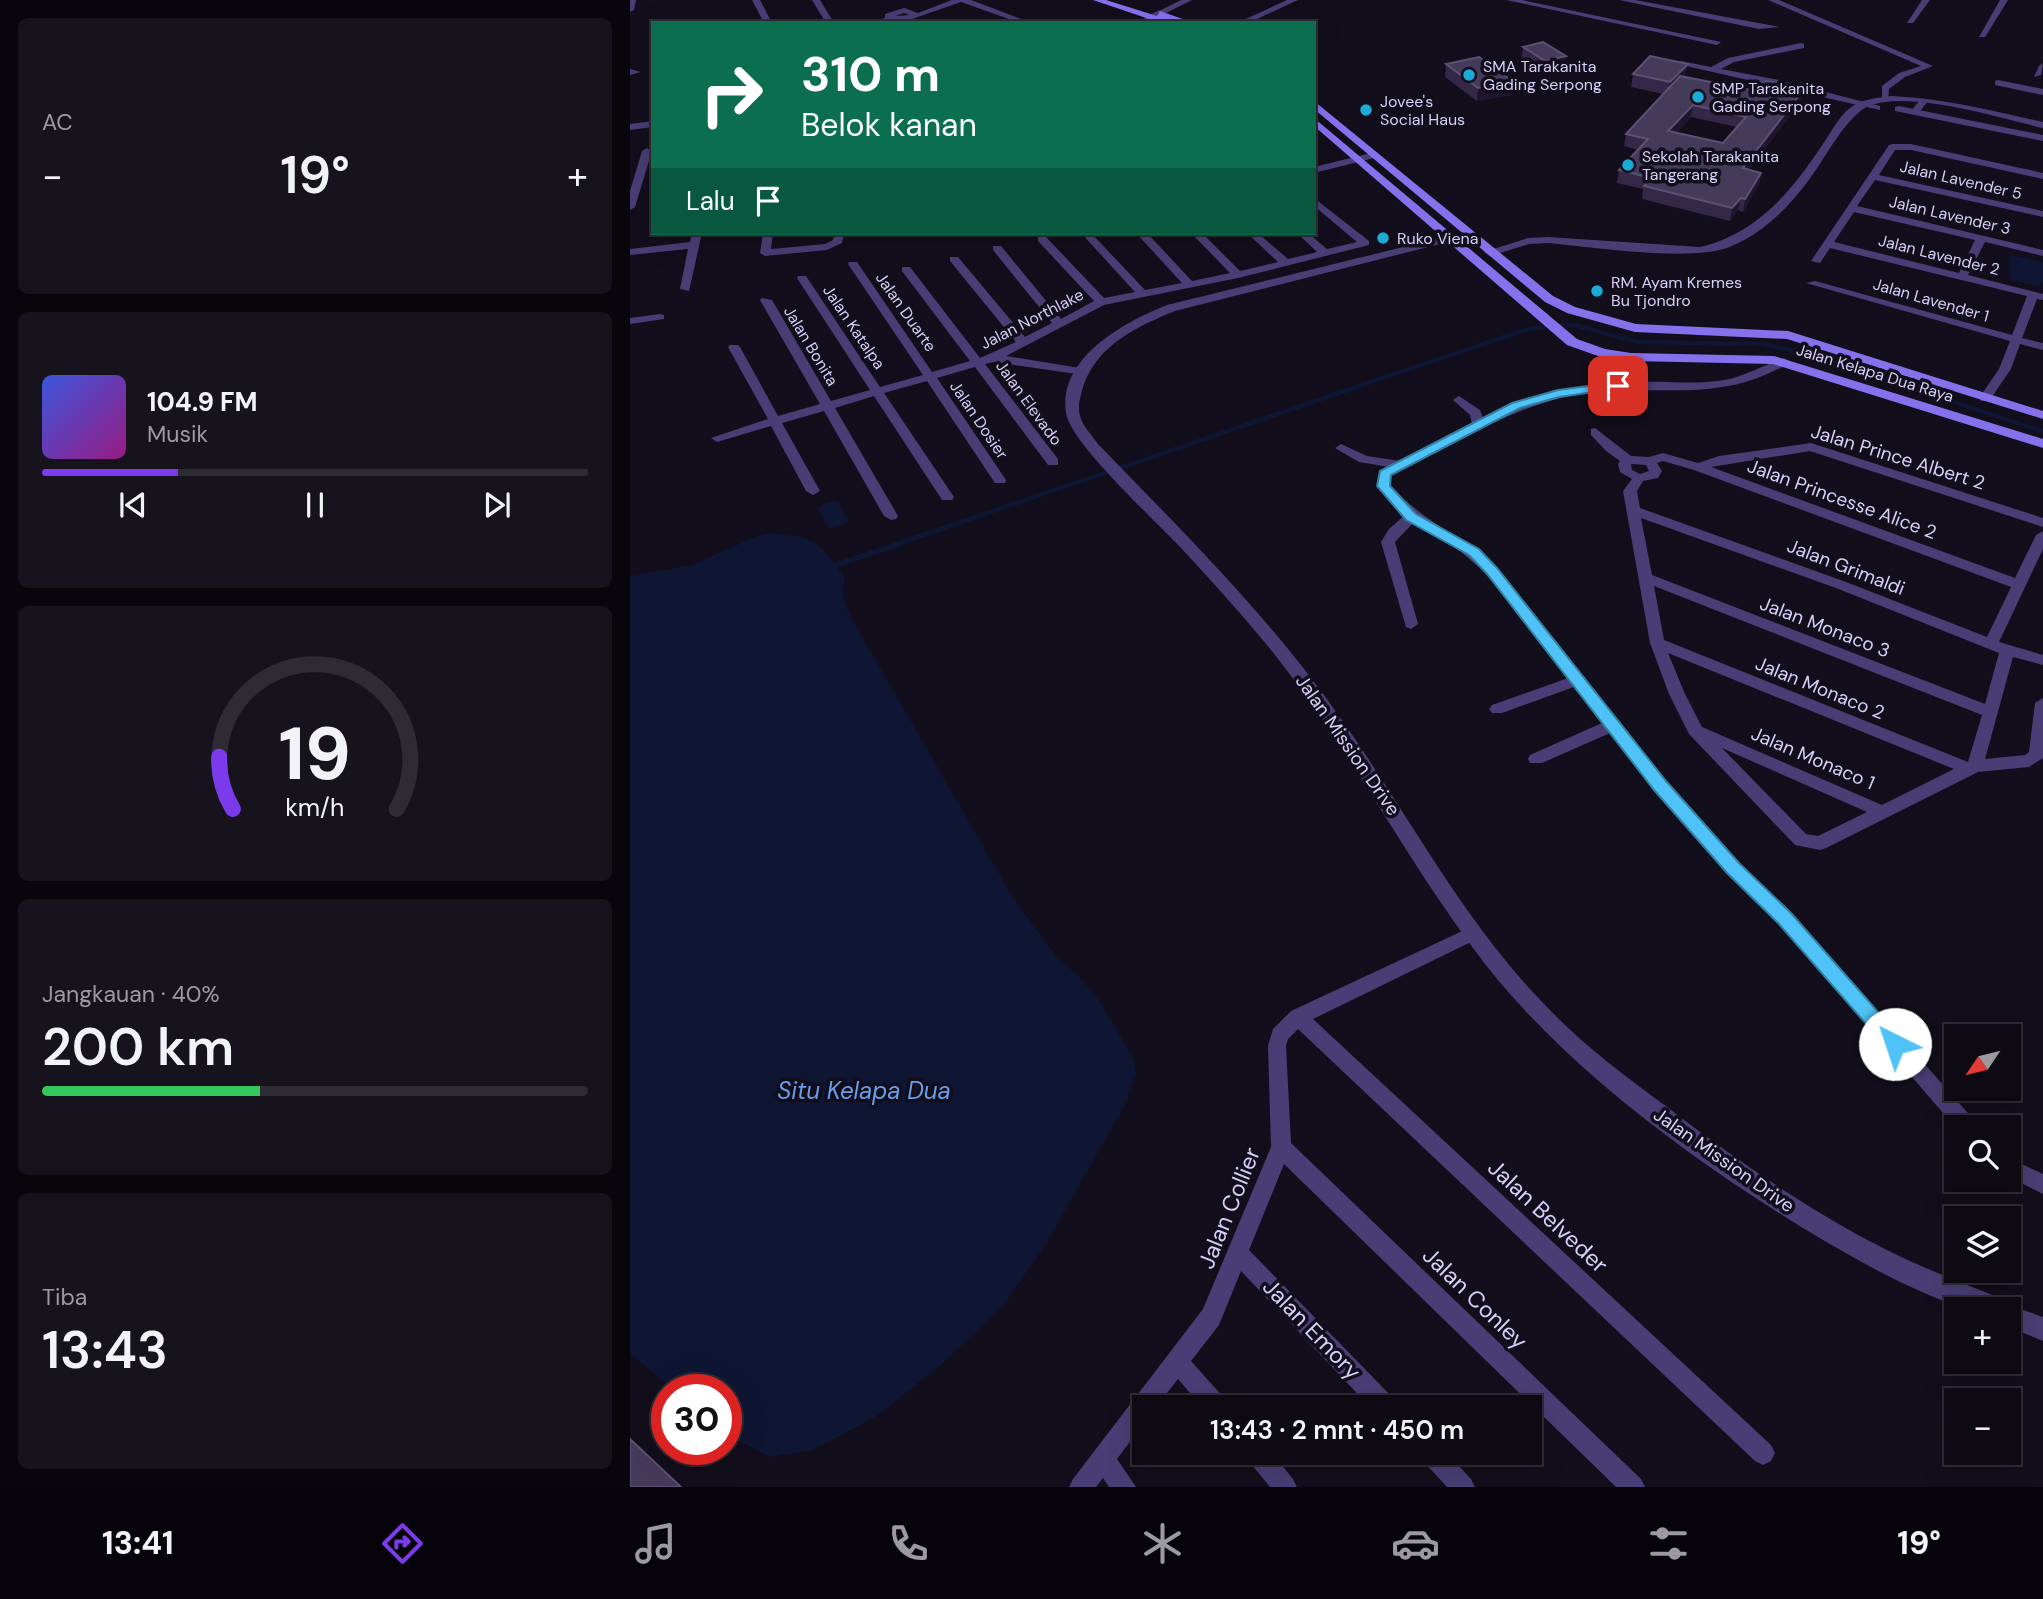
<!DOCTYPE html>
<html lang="id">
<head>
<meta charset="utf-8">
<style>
  body { margin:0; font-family:"DM Sans",sans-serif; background:#17131d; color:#f1f3f6; height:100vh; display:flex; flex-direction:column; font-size:26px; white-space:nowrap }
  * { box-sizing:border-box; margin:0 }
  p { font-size:23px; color:#9b9aa0 }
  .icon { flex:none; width:38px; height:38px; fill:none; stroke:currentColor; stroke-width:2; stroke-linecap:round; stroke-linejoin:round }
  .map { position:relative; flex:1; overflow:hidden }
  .side { display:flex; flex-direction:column; gap:18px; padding:18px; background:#08060b; width:630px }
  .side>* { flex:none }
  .top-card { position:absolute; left:21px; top:21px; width:665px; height:214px; border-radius:0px; box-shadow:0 7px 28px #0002,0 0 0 2px #2e2b34; background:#0b6e4f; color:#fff; overflow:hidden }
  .needle { width:46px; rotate:235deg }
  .tools { position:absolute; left:1314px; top:1024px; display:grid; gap:14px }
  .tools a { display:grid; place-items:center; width:77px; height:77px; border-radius:0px; background:#0e0a14; box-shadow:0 7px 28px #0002,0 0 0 2px #2e2b34; font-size:35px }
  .speed { position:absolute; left:21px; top:1374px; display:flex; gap:14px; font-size:35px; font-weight:700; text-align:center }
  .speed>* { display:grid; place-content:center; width:91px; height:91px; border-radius:50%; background:#0e0a14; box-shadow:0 7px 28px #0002,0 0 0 2px #2e2b34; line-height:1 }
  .speed .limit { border:10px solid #d22; background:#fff; color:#111 }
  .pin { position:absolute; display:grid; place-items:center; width:60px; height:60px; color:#fff; margin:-30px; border-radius:14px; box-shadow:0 4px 10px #0006 }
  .me { position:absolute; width:77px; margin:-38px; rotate:319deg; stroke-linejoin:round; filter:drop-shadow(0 0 5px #0008) }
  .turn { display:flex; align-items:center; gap:24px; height:147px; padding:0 35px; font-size:32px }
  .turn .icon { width:91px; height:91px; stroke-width:2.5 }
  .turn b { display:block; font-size:49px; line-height:60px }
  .then { display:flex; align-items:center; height:66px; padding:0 35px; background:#0003; gap:14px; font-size:26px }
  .big { font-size:52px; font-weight:600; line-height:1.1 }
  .side .card { flex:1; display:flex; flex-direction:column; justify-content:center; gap:10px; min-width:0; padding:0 24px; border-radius:10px; background:#17131d }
  .side .dial { align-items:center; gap:0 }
  .dial svg { height:182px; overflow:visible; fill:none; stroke:#2e2b34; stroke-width:7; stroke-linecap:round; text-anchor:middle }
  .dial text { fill:#f1f3f6; stroke:none }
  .song { display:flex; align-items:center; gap:21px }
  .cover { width:84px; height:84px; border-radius:10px; background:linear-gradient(135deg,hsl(230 70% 55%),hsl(310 70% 35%)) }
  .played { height:7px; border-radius:4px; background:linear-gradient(90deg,#7c3aed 25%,#2e2b34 25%) }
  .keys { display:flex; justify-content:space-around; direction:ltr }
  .heat { display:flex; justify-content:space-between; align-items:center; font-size:38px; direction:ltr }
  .charge { height:10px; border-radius:5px; background:linear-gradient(90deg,#34c759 40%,#2e2b34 0) }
  .trip { position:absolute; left:502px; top:1395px; width:410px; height:70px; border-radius:0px; background:#0e0a14; box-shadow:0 7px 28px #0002,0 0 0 2px #2e2b34; font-weight:600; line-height:70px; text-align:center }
  .tabs { display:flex; height:112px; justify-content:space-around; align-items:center; background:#060408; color:#9b9aa0 }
  .tabs .icon { width:49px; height:49px }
  .tabs .active { color:#7c3aed }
  .tabs b { font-size:32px; color:#f1f3f6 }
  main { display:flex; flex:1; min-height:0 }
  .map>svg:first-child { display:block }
  .water { fill:#0e1634 }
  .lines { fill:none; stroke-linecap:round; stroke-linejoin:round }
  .stream-far1 { stroke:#0e1634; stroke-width:4.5 }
  .stream { stroke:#0e1634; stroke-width:6 }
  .minor { fill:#483e75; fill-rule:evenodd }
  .tertiary { fill:#483e75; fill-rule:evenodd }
  .secondary { fill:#8671ed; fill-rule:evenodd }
  .wall { fill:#332847; fill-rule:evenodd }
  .shaded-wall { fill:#1e162e }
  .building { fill:#443a5a; stroke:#5c5173; stroke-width:2; fill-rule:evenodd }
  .route { fill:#4fc3f7; stroke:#337fa1; stroke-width:2 }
  .poi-dot { fill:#1caad7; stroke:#120e1b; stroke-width:2.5 }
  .labels { text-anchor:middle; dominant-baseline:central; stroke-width:7; stroke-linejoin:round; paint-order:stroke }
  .far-poi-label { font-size:16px; fill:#d9cef9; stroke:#120e1b; text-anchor:start }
  .far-street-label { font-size:16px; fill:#d9cef9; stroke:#120e1b }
  .street-label { font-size:19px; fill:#d9cef9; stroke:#120e1b }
  .near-street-label { font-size:23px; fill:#d9cef9; stroke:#120e1b }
  .near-water-label { font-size:24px; font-style:italic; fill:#699dec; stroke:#120e1b }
</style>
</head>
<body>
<main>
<section class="side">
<div class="card"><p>AC</p>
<div class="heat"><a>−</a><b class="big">19°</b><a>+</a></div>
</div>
<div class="card">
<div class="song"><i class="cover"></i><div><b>104.9 FM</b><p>Musik</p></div></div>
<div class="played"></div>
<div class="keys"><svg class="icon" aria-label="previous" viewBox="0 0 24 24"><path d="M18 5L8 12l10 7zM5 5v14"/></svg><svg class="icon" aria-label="pause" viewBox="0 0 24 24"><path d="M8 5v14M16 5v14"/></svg><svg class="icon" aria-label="next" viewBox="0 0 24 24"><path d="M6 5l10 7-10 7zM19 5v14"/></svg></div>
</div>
<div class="card dial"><svg viewBox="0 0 100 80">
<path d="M14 69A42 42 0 1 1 86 69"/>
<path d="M14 69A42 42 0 0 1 8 46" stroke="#7c3aed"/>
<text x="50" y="56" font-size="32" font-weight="700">19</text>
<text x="50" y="72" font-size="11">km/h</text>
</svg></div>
<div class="card"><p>Jangkauan · 40%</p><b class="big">200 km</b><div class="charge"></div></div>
<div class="card"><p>Tiba</p><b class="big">13:43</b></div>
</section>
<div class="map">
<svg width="1413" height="1487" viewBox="0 0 1413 1487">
  <rect width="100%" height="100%" fill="#120e1b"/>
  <g class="water">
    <polygon points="1383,255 1413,262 1413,282 1409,286 1381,280 1378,257"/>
    <polygon points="203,501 209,502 219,522 199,529 188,509 191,505"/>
    <path d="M 141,533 C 185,535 193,545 215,579 C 206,599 225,622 234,640 L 382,896 L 427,957 L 450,977 L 469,1000 L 504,1059 L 506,1074 L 495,1105 L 416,1244 L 373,1306 L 311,1365 L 245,1417 L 183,1450 L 140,1457 L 96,1434 L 96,1390 L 42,1389 L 0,1353 L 0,576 L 62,565 L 127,536 Z"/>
  </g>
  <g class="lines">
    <polyline class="stream-far1" points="261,546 888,332 921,325 944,325 1008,342 1132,344 1169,352 1413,431"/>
    <polyline class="stream" points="206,565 266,545"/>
    <g class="minor">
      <polygon points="0,0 6,0 4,10 0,12"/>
      <polygon points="122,0 130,0 142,23 134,23"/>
      <polygon points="182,0 190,0 204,23 196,23"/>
      <path d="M 322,0 L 341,0 L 402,23 L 390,23 L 331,2 L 282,19 L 237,23 L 255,18 L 255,14 L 274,8 L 288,13 ZM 274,13 L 280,15 L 265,16 Z"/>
      <polygon points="551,0 562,0 532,15 525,13"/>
      <polygon points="657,0 668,0 618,23 607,23"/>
      <polygon points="876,0 892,0 1091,42 1087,45"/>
      <polygon points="989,0 1005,0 1150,27 1129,29"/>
      <polygon points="1138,0 1149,0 1303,66 1275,77 1259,89 1258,101 1252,101 1252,86 1269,73 1291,66"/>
      <polygon points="1292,0 1300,0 1283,23 1277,23"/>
      <polygon points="1370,0 1378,0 1355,37 1349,37"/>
      <polygon points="1171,43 1174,44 1174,48 1104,62 1091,69 1149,80 1250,106 1250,110 1047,64 1051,61 1081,67 1098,58"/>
      <polygon points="1413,63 1411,75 1404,77 1409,66"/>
      <polygon points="0,69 11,72 0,75"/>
      <polygon points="1368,80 1413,89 1413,95 1365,85 1365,81"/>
      <polygon points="1291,99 1298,101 1288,114 1282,114 1280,112"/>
      <path d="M 1262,144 L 1281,144 L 1413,173 L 1413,179 L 1281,150 L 1265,150 L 1249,175 L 1413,211 L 1413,217 L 1245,180 L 1227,206 L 1413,250 L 1413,256 L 1355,242 L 1338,275 L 1413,294 L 1413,300 L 1407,299 L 1392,338 L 1413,343 L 1413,350 L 1390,344 L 1381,369 L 1359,401 L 1351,401 L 1349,398 L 1369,369 L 1380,341 L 1176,283 L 1185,281 L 1382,335 L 1397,296 L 1200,248 L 1190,263 L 1181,261 L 1259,145 ZM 1224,212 L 1345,240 L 1329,273 L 1204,242 Z"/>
      <polygon points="17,148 22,151 5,207 0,210 0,191 12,151"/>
      <polygon points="745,152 748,153 748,157 684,173 684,167"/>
      <polygon points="684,198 739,241 739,245 608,278 474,305 376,356 450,368 454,369 454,375 364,362 355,364 428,459 428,465 418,465 345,367 307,378 376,480 375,483 365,483 297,381 254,393 324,497 322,500 312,500 244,396 205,408 268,516 266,519 261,520 254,516 194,411 152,423 190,491 183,495 176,491 141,426 87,442 81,438 138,419 98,347 100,345 108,345 110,347 148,416 190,404 130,300 132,298 142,300 201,401 240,390 167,278 168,276 176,276 250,387 293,375 218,264 219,262 227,262 302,372 340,361 272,271 272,267 280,267 350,358 386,342 320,261 320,257 328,257 395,337 422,323 363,250 363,246 371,246 431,319 464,301 408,241 408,237 416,237 474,298 505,292 451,233 461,233 515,290 552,283 506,233 517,233 562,281 600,273 561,233 572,233 610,271 648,262 617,233 628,233 658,259 687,252 667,233 678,233 697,249 727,242 684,206"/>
      <polygon points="62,233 72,233 59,291 50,289 58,249 0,255 0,249 60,242"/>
      <polygon points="133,233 143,233 141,249 195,244 203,240 204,233 214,233 212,243 197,250 135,256 130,253"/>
      <polygon points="30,314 34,315 34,319 0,324 0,318"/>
      <path d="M 1154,358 L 1160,362 L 1158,364 C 1137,375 1116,384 1092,387 C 1045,395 996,385 948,394 C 881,407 821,445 761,476 L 761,485 C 790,520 833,537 867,568 L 1036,782 L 1109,863 L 1161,913 L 1345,1121 L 1348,1127 L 1326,1128 L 1149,923 L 1097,873 L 1024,790 L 980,733 L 912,763 L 900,763 L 898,759 L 900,755 L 972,723 L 944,687 L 872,713 L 862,713 L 859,709 L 862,705 L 938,678 L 857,574 L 830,551 L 784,522 L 765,542 L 788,624 L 781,629 L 776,627 L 751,542 L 759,529 L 775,515 L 747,486 L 749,474 L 759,467 L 729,462 L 705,448 L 711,444 L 737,456 L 770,461 L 842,424 L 840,415 L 823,400 L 829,396 L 850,410 L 853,418 C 902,394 954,383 1008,382 C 1037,381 1066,385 1094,380 C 1116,376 1133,365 1154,358 Z"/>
      <path d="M 965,428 L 1001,456 L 1019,457 L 1033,453 L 1068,463 L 1089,456 L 1181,443 L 1413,518 L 1413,527 L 1180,451 L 1081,467 L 1385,578 L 1406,535 L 1413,531 L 1413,549 L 1369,642 L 1413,655 L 1413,665 L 1383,657 L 1355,759 L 1395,755 L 1399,752 L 1405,703 L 1413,698 L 1413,758 L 1399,767 L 1348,772 L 1196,848 L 1190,850 L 1165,845 L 1059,734 L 1039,694 L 1020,643 L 993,491 L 1002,479 L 990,472 L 988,464 L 990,461 L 976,451 L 961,435 L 961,429 ZM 1033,461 L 1064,470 L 1381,587 L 1357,637 L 1216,582 L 1010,508 L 1007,491 L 1013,481 L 1028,478 L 1032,471 L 1027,463 ZM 1001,464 L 1016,465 L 1019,471 L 1010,474 L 1002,470 ZM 1011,518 L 1206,588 L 1369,653 L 1355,704 L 1022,575 ZM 1024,586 L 1352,715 L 1338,762 L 1034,640 ZM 1038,653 L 1324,769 L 1252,805 L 1072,727 L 1055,694 ZM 1092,748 L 1237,812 L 1188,836 L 1176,834 Z"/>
      <polygon points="841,927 847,929 850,934 847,939 683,1019 1141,1445 1145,1453 1141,1461 1133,1465 1125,1461 668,1029 658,1039 656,1046 661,1143 1011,1479 1015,1487 986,1487 654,1164 619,1250 764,1399 767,1407 740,1407 611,1271 589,1325 561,1361 595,1399 598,1407 572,1407 548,1379 526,1407 514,1407 514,1423 487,1459 506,1487 479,1487 473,1478 466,1487 439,1487 443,1479 573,1309 641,1147 638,1046 643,1029 661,1011"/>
      <polygon points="1379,1158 1413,1174 1413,1194 1379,1177"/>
      <polygon points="615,1452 641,1452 663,1479 667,1487 640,1487 618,1460"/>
      <polygon points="789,1452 816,1452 841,1479 845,1487 817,1487 792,1460"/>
    </g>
    <g class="tertiary">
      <polygon points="529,10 532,15 517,23 506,23"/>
      <path d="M 1261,96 C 1313,98 1362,111 1413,122 L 1413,128 C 1369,118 1284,91 1241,105 C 1217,114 1196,157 1181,177 C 1160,206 1135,232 1102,246 C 1064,263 963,247 918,243 L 899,244 L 860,256 L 854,252 L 898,238 L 918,237 L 1070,247 C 1126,234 1160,193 1191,147 C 1199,136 1208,117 1220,108 C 1231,99 1247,98 1261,96 Z"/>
      <polygon points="1269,106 1413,135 1413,141 1265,111 1265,107"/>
      <polygon points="23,121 23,127 0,130 0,124"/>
      <path d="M 822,235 L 826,236 L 826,240 L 545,311 C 508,326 469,344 454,384 C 451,394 447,406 450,416 C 453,427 462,435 468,444 C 552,531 639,616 709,716 C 778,813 832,920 916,1006 C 951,1043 992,1074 1033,1104 C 1104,1158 1177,1210 1257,1250 C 1295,1269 1335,1284 1375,1300 L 1376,1304 L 1413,1317 L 1413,1341 L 1379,1327 L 1379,1309 C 1365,1309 1348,1312 1334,1308 C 1278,1290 1223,1258 1173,1228 C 1056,1156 924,1059 843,948 C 768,847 712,735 632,639 C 606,608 579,578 552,549 C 528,523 440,443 436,413 C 428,357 495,322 537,305 Z"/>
    </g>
    <g class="secondary">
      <polygon points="463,0 476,0 527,16 530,11 564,23 531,23"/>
      <polygon points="684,101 923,296 945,307 1006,324 1158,331 1413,411 1413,419 1157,339 1005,332 937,313 915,302 684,109"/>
      <polygon points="684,118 947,339 975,349 1001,353 1144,356 1413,439 1413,448 1143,364 1001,361 968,356 937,345 684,126"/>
    </g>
  </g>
  <g class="wall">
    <polygon points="893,47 936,56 934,69 914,74 891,60"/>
    <polygon points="816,64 882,81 881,95 847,101 815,77"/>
    <path d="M 1003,74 L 1055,77 L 1171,101 L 1119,170 L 1131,173 L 1129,185 L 1113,212 L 1108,210 L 1100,221 L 1012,199 L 1013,189 L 987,183 L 989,170 L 1008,150 L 994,146 L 996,134 L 1033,94 L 1001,87 ZM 1061,117 L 1107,127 L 1093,143 L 1046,133 Z"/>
  </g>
  <g class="shaded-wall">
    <polygon points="936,56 934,69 914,74 915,61"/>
    <polygon points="1058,64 1055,77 1038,95 1040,82"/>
    <polygon points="882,81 881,95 847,101 848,88"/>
    <polygon points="1174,89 1171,101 1111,181 1113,168"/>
    <polygon points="1063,105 1061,117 1036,144 1038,131"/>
    <polygon points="1131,173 1129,185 1113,212 1115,199"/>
    <polygon points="1111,198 1108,210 1100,221 1102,208"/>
  </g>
  <g class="building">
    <polygon points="913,42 936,56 915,61 893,47"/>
    <polygon points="1020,56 1058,64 1040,82 1003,74"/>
    <polygon points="849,57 882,81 848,88 816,64"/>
    <path d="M 1050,76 L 1127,91 L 1136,81 L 1174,89 L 1113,168 L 1131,173 L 1115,199 L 1111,198 L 1102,208 L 1014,186 L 1022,178 L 989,170 L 1018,139 L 996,134 ZM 1063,105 L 1116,117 L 1093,143 L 1038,131 Z"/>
    <polygon points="0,1439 51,1487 0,1487"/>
  </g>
  <polygon class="route" points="988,382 992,383 992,388 929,397 890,408 761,475 760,486 786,514 849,549 867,568 1036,781 1109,863 1161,913 1271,1038 1274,1044 1271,1049 1265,1052 1258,1049 1148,923 1097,873 1024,790 857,574 839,555 776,520 747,486 750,471 882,403 928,390"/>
  <g class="poi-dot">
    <circle cx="839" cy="75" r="7"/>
    <circle cx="1068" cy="97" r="7"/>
    <circle cx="736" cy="110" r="7"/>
    <circle cx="998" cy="165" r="7"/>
    <circle cx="753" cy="238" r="7"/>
    <circle cx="967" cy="291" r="7"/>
  </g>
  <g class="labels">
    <g class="far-poi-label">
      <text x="853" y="66">SMA Tarakanita<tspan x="853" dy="18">Gading Serpong</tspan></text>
      <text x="1082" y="88">SMP Tarakanita<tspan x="1082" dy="18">Gading Serpong</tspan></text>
      <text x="750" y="101">Jovee's<tspan x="750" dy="18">Social Haus</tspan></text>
      <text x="1012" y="156">Sekolah Tarakanita<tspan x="1012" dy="18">Tangerang</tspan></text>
      <text x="767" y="238">Ruko Viena</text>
      <text x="981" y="282">RM. Ayam Kremes<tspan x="981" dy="18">Bu Tjondro</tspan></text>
    </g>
    <g class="far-street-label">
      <text transform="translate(1331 180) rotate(13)">Jalan Lavender 5</text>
      <text transform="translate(1320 215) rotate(13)">Jalan Lavender 3</text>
      <text transform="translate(1309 255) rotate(14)">Jalan Lavender 2</text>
      <text transform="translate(1301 300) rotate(16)">Jalan Lavender 1</text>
      <text transform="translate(276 312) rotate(55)">Jalan Duarte</text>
      <text transform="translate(402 319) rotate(-27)">Jalan Northlake</text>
      <text transform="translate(224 327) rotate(56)">Jalan Katalpa</text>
      <text transform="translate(181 346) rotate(59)">Jalan Bonita</text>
      <text transform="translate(1245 373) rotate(17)">Jalan Kelapa Dua Raya</text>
      <text transform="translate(399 403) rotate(54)">Jalan Elevado</text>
      <text transform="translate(349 420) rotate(56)">Jalan Dosier</text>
    </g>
    <g class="street-label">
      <text transform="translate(1268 457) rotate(17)">Jalan Prince Albert 2</text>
      <text transform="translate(1212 499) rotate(20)">Jalan Princesse Alice 2</text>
      <text transform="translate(1216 567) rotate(21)">Jalan Grimaldi</text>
      <text transform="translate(1195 627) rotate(21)">Jalan Monaco 3</text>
      <text transform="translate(1190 688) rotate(22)">Jalan Monaco 2</text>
      <text transform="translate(718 745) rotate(55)">Jalan Mission Drive</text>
      <text transform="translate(1183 758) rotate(23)">Jalan Monaco 1</text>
      <text transform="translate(1094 1160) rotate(35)">Jalan Mission Drive</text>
    </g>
    <g class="near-street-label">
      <text transform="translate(599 1208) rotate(-68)">Jalan Collier</text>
      <text transform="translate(918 1216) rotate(43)">Jalan Belveder</text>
      <text transform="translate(845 1298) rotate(44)">Jalan Conley</text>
      <text transform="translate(682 1329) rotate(46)">Jalan Emory</text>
    </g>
    <g class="near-water-label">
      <text x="234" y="1090">Situ Kelapa Dua</text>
    </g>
  </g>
</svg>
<div class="tools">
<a><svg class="needle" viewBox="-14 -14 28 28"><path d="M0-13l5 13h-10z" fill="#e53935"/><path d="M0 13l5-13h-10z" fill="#9b9aa0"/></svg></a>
<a><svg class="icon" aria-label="search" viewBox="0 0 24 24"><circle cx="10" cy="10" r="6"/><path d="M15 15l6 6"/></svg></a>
<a><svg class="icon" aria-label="layers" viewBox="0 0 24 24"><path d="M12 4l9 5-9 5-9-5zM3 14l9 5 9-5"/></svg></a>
<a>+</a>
<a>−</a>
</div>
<div class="speed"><div class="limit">30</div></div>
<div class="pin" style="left:988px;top:386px;background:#d93025"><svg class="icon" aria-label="arrive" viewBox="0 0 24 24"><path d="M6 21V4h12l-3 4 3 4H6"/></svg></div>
<svg class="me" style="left:1265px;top:1044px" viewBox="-20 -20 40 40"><circle r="19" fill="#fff"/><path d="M0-13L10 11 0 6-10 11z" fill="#4fc3f7"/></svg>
<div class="trip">13:43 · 2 mnt · 450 m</div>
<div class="top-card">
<div class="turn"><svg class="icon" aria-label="right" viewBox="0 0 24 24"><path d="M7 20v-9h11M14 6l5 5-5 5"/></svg><div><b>310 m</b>Belok kanan</div></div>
<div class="then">Lalu<svg class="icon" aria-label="arrive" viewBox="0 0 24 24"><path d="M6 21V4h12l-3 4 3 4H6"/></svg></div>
</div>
</div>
</main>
<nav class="tabs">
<b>13:41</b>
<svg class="icon active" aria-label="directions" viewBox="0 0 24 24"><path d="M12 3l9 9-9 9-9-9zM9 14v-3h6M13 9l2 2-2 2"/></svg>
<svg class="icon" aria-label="music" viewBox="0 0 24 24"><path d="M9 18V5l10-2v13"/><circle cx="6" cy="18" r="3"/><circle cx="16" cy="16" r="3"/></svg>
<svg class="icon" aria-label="phone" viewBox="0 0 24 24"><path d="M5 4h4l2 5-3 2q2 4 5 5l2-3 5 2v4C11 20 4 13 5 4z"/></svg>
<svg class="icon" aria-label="climate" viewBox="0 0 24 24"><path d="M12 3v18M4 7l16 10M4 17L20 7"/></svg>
<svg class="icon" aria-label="car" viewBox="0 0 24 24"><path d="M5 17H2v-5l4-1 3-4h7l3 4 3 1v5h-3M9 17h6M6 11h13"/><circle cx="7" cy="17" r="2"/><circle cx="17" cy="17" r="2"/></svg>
<svg class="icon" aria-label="filters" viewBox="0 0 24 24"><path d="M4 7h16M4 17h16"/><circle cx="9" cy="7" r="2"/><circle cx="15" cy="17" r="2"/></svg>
<b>19°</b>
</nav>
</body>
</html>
